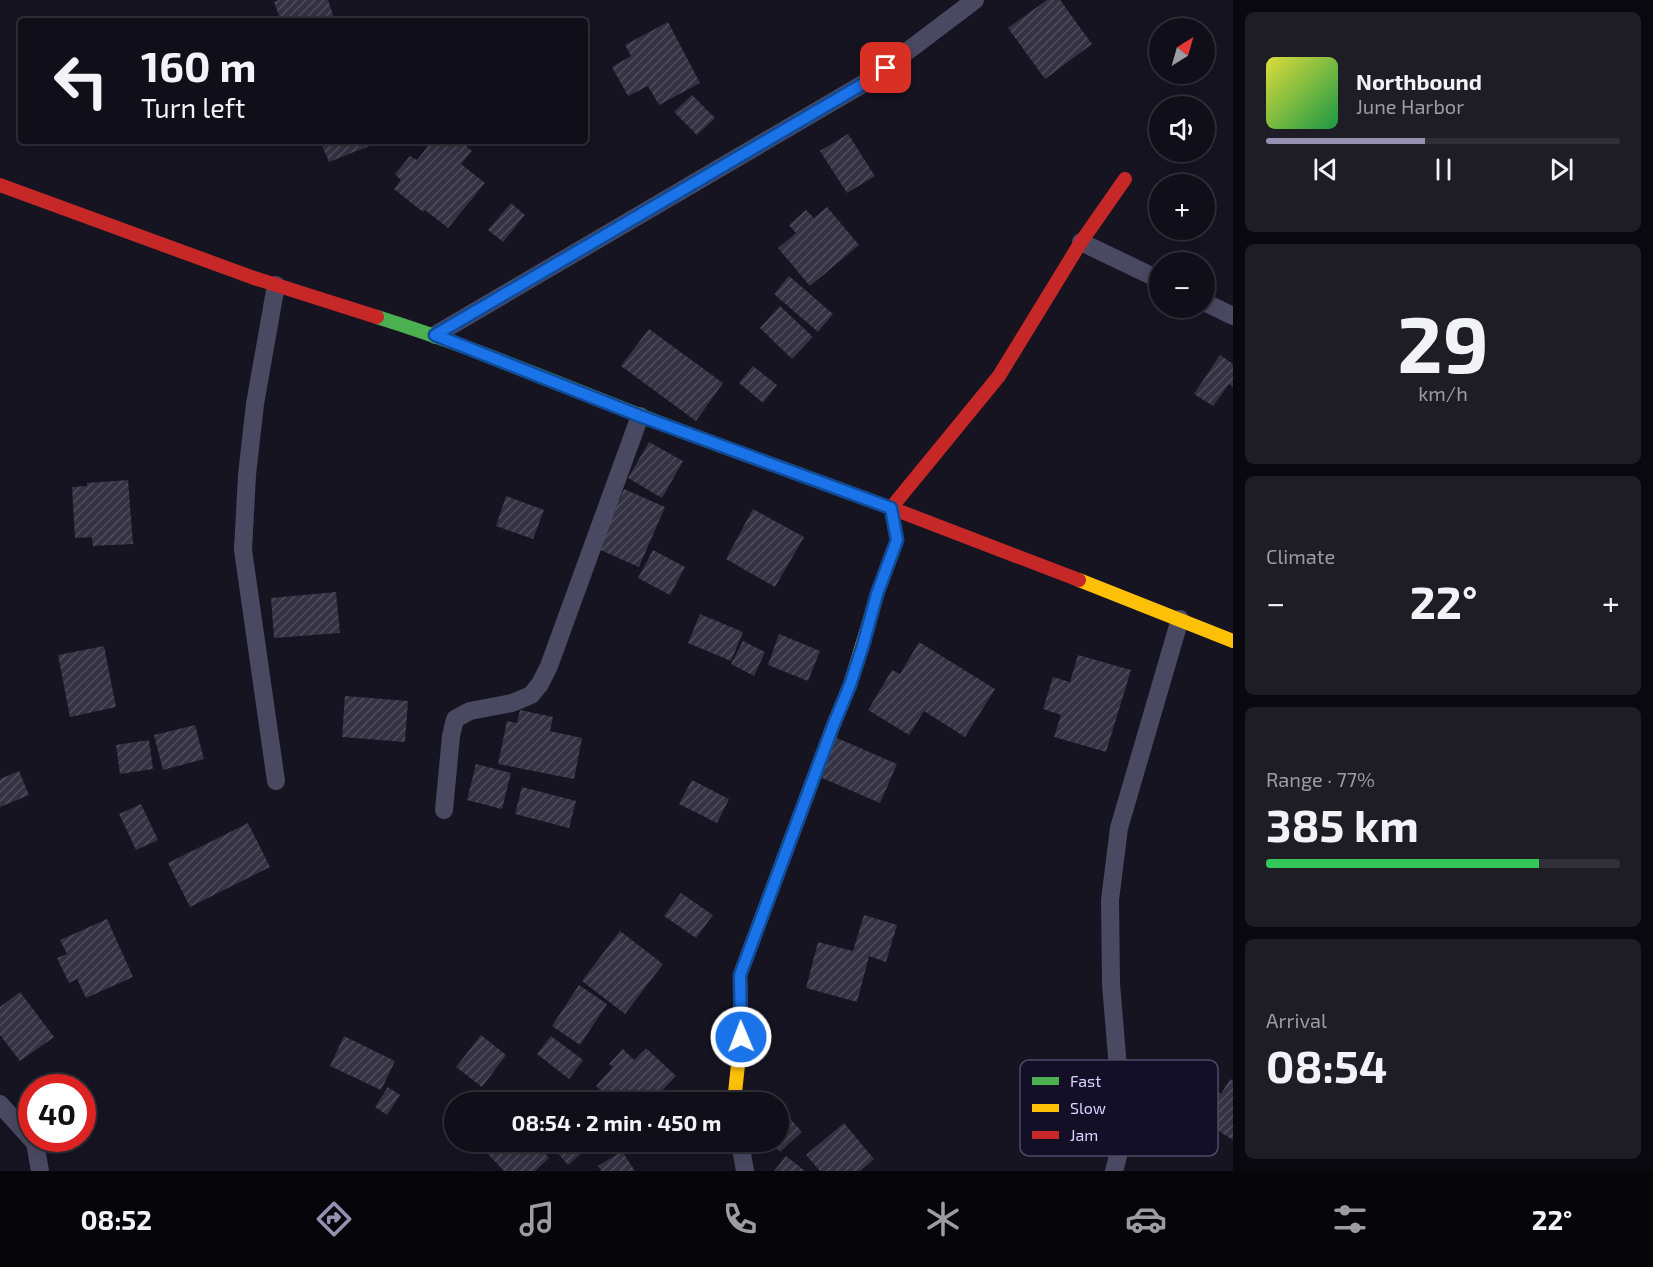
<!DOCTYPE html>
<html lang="en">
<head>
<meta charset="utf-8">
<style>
  body { margin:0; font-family:"Exo 2",sans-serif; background:#1e1d26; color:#f1f3f6; height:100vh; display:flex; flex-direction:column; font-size:22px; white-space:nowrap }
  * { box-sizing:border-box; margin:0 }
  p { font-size:20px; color:#9c9ca2 }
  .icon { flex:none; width:33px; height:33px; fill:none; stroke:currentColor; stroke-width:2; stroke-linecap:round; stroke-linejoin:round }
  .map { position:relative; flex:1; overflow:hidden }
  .details { display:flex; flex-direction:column; gap:12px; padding:12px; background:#09080e; width:420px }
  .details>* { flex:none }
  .guide { position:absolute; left:18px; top:18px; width:570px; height:126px; border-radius:6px; box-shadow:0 3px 15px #0003,0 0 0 2px #302f38; background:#100f19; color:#f1f3f6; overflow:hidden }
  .needle { width:39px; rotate:37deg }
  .fabs { position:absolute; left:1149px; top:18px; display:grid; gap:12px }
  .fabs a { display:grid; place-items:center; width:66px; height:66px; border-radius:50%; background:#100f19; box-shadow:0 3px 15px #0003,0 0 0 2px #302f38; font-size:30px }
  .speed { position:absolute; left:18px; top:1074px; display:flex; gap:12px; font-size:30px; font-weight:700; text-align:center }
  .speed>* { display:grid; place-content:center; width:78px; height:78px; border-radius:50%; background:#100f19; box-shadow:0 3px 15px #0003,0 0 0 2px #302f38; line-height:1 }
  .speed .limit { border:9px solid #d22; background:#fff; color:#111 }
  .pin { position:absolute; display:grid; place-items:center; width:51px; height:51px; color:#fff; margin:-26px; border-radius:12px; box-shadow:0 3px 9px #0006 }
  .me { position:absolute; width:66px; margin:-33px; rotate:359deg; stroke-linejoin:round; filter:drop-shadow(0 0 4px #0008) }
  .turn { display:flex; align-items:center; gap:21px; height:126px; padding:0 24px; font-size:27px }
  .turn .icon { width:78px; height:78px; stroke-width:2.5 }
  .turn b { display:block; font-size:42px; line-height:51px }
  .big { font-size:45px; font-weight:700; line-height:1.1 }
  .details .card { flex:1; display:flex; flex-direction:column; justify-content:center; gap:9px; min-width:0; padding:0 21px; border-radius:9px; background:#1e1d26 }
  .details .dial { align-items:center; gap:0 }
  .dial b { font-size:78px; line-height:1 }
  .song { display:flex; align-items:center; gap:18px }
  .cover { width:72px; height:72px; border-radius:9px; background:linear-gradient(135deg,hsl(60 70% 55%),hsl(140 70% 35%)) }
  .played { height:6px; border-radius:3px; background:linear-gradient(90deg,#9591b1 45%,#302f38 45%) }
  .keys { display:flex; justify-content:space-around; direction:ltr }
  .heat { display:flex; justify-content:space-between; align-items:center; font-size:33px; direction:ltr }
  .charge { height:9px; border-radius:4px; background:linear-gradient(90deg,#34c759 77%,#302f38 0) }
  .trip { position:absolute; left:444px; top:1092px; width:345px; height:60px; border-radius:30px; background:#100f19; box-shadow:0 3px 15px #0003,0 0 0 2px #302f38; font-weight:700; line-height:60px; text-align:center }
  .tabs { display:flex; height:96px; justify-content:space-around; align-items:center; background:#06060a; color:#9c9ca2 }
  .tabs .icon { width:42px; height:42px }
  .tabs .active { color:#9591b1 }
  .tabs b { font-size:27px; color:#f1f3f6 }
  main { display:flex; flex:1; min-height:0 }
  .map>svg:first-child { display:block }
  .building { fill:url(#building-hatch) }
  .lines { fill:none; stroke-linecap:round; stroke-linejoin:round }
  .street { stroke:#4a4962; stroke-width:18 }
  .fast { stroke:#4caf50; stroke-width:14 }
  .slow { stroke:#ffc107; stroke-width:14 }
  .jam { stroke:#c62828; stroke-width:14 }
  .route-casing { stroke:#114b97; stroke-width:15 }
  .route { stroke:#1a73e8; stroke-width:10 }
  .key { fill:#130f26; stroke:#4e4a67; stroke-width:1.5 }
  .key-label { font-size:16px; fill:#d9d4ff }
</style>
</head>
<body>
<main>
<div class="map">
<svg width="1233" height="1171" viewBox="0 0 1233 1171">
  <defs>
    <pattern id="building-hatch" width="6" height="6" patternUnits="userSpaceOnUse" patternTransform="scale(1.5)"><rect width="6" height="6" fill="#343243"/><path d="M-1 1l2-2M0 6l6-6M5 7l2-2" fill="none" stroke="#514f5f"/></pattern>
  </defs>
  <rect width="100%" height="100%" fill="#161421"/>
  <g class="building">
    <polygon points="279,0 328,0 335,21 281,21 274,2"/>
    <polygon points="1047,0 1060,0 1092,44 1045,79 1008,28"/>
    <polygon points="668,22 700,83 659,105 648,86 628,96 612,67 631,56 625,45"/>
    <polygon points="692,95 715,118 697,135 674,112"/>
    <polygon points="848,134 875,176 847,193 820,151"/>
    <polygon points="320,141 382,141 329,162"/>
    <polygon points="432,141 460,141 472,151 461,164 485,183 448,228 425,210 423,212 394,189 401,180 395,174 410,156 417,160"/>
    <polygon points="511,203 525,215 503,242 488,230"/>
    <polygon points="827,207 859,245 810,286 778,248 796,233 789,225 806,210 814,218"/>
    <polygon points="789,276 833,314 818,332 774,294"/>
    <polygon points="780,306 813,337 792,359 760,328"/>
    <polygon points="649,329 723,383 696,421 621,366"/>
    <polygon points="1220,355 1233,364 1233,387 1229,384 1213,406 1194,394"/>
    <polygon points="753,366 777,385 763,403 739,383"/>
    <polygon points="649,442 683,461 662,498 628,478"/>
    <polygon points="128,480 133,544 93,546 92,537 75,538 72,487 87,486 87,483"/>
    <polygon points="624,489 665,507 639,567 598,549"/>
    <polygon points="506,496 544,510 533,539 496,526"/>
    <polygon points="753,509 804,537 775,587 726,559"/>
    <polygon points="653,550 685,567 670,595 638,578"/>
    <polygon points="336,592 340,633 274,638 271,598"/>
    <polygon points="700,614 743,632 731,661 688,643"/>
    <polygon points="779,634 820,651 808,681 768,665"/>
    <polygon points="743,641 765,652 754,676 731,664"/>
    <polygon points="919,642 995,689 965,737 924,711 909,735 868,710 892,670 900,674"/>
    <polygon points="104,646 116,707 70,717 58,655"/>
    <polygon points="1078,655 1131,670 1106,752 1054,737 1061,715 1043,709 1053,677 1070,682"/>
    <polygon points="345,696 408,701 405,742 342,737"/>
    <polygon points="520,710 553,717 550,731 582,738 574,779 498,764 507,721 517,723"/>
    <polygon points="195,725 204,759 163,770 154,735"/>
    <polygon points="830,735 897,764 880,803 813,774"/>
    <polygon points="149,740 153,769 120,774 116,745"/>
    <polygon points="476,764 511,773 502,809 467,800"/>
    <polygon points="19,771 29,795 0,807 0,779"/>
    <polygon points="692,780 729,799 717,823 679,804"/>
    <polygon points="522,787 576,801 569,828 515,814"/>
    <polygon points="141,804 158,840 136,850 119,814"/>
    <polygon points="248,823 270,867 190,907 168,863"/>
    <polygon points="681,893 713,915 696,938 664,916"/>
    <polygon points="864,915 897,925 886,962 869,956 857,1002 806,988 818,942 853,951"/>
    <polygon points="107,919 133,977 86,998 77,979 69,983 57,958 67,954 60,940"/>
    <polygon points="620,931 663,964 625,1014 582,981"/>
    <polygon points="579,985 607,1004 580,1045 552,1026"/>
    <polygon points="20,992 54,1037 20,1061 0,1035 0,1007"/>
    <polygon points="481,1035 506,1055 482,1087 456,1067"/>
    <polygon points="344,1036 395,1061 381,1090 330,1066"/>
    <polygon points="551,1036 583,1060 569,1079 537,1054"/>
    <polygon points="646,1048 676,1076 651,1102 613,1102 596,1086 613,1067 609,1064 623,1049 634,1060"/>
    <polygon points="1230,1079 1233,1081 1233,1140 1204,1122 1209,1114 1202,1110 1214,1090 1221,1094"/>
    <polygon points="388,1087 400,1095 387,1115 375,1107"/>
    <polygon points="580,1091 585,1097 590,1093 599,1102 602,1100 605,1102 567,1102"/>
    <polygon points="766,1091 776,1102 754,1102"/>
    <polygon points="778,1105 802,1132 780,1152 770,1142 778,1142"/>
    <polygon points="844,1123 874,1159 860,1171 820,1171 806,1155"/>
    <polygon points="498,1142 534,1142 549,1158 535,1171 504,1171 486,1152"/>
    <polygon points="548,1142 595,1142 568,1165"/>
    <polygon points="622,1151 635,1171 601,1171 598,1166"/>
    <polygon points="786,1156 805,1171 774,1171"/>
  </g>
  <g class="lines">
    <g class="street">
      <polyline points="1081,242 1160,280"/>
      <polyline points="276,285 255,404 247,475 243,550 276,781"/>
      <polyline points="1204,302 1233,316"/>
      <polyline points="435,335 868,81 975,0"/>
      <polyline points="444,810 451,736 455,719 470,711 512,703 531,695 540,684 549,666 640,416"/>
      <polyline points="0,1104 35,1143 40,1171"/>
      <polyline points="740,1142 745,1171"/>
      <polyline points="1114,1171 1120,1149 1118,1068 1111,984 1110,900 1119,828 1180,619"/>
    </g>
    <path class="fast" d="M 377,317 C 490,352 598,401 708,441"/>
    <g class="slow">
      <polyline points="1079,580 1233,641"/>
      <polyline points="734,1102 741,1037 740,975 833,726 850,685 871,616"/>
    </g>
    <g class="jam">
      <polyline points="0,185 254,278 377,317"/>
      <polyline points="708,441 891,508 1079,580"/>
      <polyline points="871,616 877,594 897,540 891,508 999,376 1081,242 1125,179"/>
    </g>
  </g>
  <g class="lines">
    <g class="route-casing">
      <polyline id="route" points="741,1037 740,975 833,726 850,685 863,645 877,594 897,540 891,508 640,416 435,335 868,81 886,68"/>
    </g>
    <use href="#route" class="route"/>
  </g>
  <rect x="1020" y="1060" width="198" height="96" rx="9" class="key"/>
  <rect x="1032" y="1077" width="27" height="8" fill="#4caf50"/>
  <rect x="1032" y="1104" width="27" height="8" fill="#ffc107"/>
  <rect x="1032" y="1131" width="27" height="8" fill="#c62828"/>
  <g class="key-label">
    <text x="1070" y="1087">Fast</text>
    <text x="1070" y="1114">Slow</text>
    <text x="1070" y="1141">Jam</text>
  </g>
</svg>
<div class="fabs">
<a><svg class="needle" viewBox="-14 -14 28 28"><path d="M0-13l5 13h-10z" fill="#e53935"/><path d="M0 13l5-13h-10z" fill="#9c9ca2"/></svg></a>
<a><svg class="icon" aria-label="sound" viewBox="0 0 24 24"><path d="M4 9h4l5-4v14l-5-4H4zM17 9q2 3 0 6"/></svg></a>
<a>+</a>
<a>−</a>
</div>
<div class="speed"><div class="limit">40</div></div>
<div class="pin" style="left:886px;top:68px;background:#d93025"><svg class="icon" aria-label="arrive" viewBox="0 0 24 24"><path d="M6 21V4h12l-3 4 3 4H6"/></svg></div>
<svg class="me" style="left:741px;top:1037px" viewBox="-20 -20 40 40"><circle r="17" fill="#1a73e8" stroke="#fff" stroke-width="3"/><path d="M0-11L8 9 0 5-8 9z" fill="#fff"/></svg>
<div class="trip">08:54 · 2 min · 450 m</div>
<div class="guide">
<div class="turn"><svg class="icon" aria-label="left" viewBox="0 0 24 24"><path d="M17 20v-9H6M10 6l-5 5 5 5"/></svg><div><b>160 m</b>Turn left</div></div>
</div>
</div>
<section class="details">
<div class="card">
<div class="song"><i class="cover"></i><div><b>Northbound</b><p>June Harbor</p></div></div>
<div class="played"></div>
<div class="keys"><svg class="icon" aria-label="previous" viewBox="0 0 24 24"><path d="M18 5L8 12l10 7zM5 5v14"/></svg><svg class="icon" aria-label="pause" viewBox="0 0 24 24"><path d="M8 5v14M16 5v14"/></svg><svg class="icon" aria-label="next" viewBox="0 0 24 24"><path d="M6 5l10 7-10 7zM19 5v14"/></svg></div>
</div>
<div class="card dial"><b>29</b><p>km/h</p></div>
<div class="card"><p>Climate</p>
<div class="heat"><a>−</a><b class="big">22°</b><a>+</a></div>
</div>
<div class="card"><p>Range · 77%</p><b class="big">385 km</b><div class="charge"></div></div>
<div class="card"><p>Arrival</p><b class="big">08:54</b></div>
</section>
</main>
<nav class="tabs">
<b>08:52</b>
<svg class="icon active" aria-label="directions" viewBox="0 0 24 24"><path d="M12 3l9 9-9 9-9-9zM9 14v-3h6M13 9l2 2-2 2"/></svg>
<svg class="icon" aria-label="music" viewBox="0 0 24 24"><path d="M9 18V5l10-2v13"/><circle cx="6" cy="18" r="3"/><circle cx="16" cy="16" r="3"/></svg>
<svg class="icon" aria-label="phone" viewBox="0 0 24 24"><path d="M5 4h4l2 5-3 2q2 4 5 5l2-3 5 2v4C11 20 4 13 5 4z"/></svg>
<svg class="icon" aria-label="climate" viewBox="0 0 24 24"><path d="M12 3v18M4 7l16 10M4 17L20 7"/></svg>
<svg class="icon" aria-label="car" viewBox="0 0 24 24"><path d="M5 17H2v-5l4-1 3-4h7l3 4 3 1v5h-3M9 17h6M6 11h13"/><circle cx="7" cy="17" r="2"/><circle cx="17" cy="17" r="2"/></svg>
<svg class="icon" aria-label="filters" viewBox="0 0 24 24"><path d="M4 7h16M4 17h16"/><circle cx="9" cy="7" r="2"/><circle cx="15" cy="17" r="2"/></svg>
<b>22°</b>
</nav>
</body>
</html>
